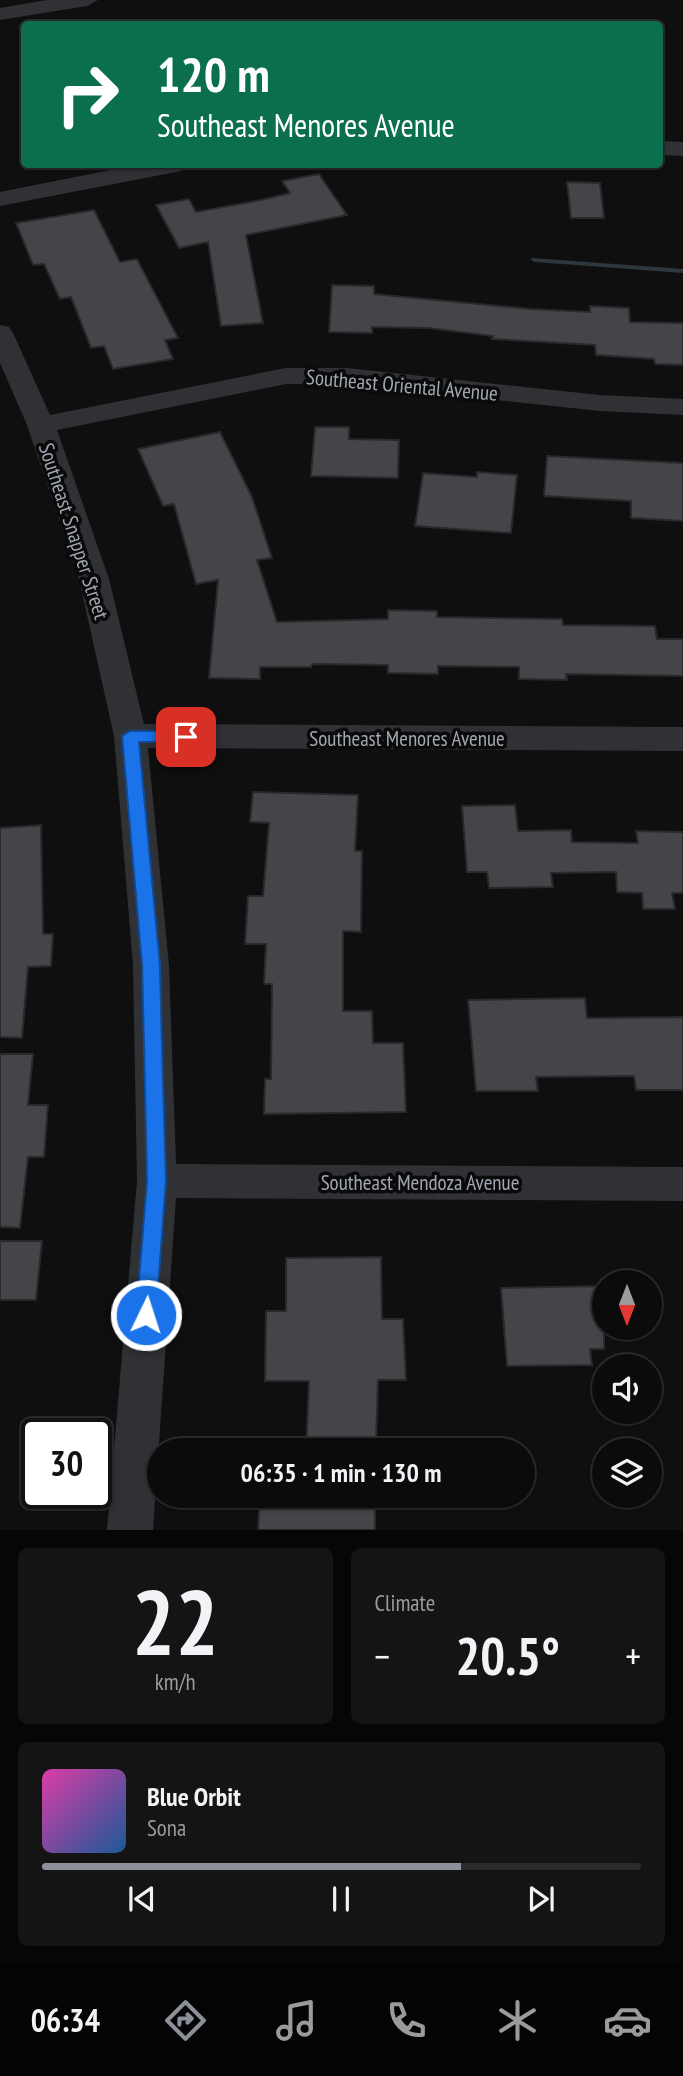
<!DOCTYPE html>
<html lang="en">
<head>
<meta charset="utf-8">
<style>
  body { margin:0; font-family:"PT Sans Narrow",sans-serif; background:#141415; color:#f1f3f6; height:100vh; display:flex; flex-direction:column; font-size:26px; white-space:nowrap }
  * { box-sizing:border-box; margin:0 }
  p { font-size:23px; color:#9a9b9d }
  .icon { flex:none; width:38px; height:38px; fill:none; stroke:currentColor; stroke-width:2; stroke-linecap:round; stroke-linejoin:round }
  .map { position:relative; height:1530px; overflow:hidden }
  .side { display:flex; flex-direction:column; gap:18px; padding:18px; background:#060607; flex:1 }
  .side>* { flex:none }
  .banner { position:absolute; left:21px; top:21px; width:642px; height:147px; border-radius:7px; box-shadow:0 2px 5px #0004,0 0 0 2px #2b2b2d; background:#0b6e4f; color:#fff; overflow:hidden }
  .needle { width:46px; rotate:180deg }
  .fabs { position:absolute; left:592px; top:1270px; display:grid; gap:14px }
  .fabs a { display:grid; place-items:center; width:70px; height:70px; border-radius:50%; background:#0b0b0c; box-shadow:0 2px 5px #0004,0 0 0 2px #2b2b2d; font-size:35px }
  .speed { position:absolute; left:21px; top:1418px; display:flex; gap:14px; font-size:35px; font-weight:700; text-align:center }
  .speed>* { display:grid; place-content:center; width:91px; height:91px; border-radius:50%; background:#0b0b0c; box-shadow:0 2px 5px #0004,0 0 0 2px #2b2b2d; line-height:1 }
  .speed .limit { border:4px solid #111; border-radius:10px; background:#fff; color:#111 }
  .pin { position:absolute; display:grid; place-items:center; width:60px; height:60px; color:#fff; margin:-30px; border-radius:14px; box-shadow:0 4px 10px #0006 }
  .me { position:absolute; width:77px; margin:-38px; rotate:4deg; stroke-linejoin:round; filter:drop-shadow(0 0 5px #0008) }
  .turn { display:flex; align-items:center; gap:24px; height:147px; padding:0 21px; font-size:32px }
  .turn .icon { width:91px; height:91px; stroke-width:2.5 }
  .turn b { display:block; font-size:49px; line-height:60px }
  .big { font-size:52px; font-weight:700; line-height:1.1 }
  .side .tile { flex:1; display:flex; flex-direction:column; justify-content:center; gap:10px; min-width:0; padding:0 24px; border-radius:10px; background:#141415 }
  .side .dial { align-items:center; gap:0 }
  .dial b { font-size:91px; line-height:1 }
  .song { display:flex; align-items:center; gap:21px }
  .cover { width:84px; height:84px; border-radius:10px; background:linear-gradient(135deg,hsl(320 70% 55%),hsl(210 70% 35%)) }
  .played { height:7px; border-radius:4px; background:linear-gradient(90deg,#8c9099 70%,#2b2b2d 70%) }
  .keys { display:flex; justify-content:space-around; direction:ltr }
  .heat { display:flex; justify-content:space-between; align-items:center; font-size:38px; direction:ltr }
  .side .tiles { flex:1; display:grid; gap:18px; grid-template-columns:1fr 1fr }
  .tile:last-child { grid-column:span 2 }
  .trip { position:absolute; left:147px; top:1438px; width:388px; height:70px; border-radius:35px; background:#0b0b0c; box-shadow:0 2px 5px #0004,0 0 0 2px #2b2b2d; font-weight:700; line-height:70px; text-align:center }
  .tabs { display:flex; height:112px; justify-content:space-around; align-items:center; background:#040405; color:#9a9b9d }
  .tabs .icon { width:49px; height:49px }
  .tabs .current { color:#8c9099 }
  .tabs b { font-size:32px; color:#f1f3f6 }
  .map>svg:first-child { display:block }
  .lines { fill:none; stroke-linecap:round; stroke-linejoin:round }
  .stream { fill:#2d373c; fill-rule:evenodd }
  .building { fill:#434548; stroke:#29292c; stroke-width:2 }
  .street { fill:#303135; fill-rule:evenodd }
  .route { fill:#1a73e8; stroke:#114b97; stroke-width:2 }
  .labels { text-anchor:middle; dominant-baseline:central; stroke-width:7; stroke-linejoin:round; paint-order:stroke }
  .street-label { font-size:21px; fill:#a1a7b0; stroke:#0a0a0b }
</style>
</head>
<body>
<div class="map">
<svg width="683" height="1530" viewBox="0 0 683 1530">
  <rect width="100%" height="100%" fill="#0f0f10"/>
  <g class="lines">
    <polygon class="stream" points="532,258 683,269 683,273 535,262 531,260"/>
  </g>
  <g class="building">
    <polygon points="319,174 347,215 246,235 263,323 221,326 208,242 179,248 156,205 189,199 196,212 261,200 290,193 282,181"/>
    <polygon points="567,182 600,183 604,218 571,218"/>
    <polygon points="94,210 120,262 137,259 178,338 165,340 173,359 113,369 104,346 91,348 71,297 60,299 44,264 33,265 16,223"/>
    <polygon points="332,285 374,286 374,294 531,309 590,312 590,306 629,308 630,322 683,323 683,365 655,364 654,359 596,355 595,345 492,339 493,336 428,328 372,327 372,333 329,332"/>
    <polygon points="315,427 349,427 349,439 399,440 398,478 311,476"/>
    <polygon points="220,432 252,497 272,558 257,560 277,622 388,619 388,610 437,611 437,617 562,619 563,625 655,626 657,639 683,639 683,676 566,674 567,680 519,679 519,667 438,666 438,674 388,673 388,665 312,664 311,667 260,667 260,679 209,678 218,580 196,584 174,504 163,506 138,449"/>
    <polygon points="547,456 683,463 683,521 631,518 631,501 544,496"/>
    <polygon points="477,472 517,475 511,533 415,526 423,473 477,477"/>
    <polygon points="253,792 358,795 355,851 362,851 361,932 343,931 343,1011 372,1011 373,1043 403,1043 406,1112 264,1114 265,1079 271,1079 272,984 264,984 266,944 245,944 248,896 263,896 269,823 250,822"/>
    <polygon points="515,805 518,831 571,830 572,842 638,843 636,831 683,832 683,893 672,893 675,909 643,909 642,893 617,892 616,872 551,873 553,887 489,888 487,872 467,872 462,806"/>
    <polygon points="41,825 43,934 53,934 51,966 28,967 22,1038 0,1037 0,828"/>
    <polygon points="585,998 587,1018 683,1017 683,1090 636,1090 634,1076 536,1077 538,1091 476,1091 468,1000"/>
    <polygon points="0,1054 33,1054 28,1105 48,1105 44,1157 28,1157 20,1228 0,1227"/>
    <polygon points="0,1241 42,1241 36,1300 0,1300"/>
    <polygon points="381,1257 382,1319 403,1319 406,1380 378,1380 376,1445 403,1445 403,1451 306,1451 309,1381 265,1381 266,1311 286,1311 286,1258"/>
    <polygon points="604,1286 604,1349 590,1349 592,1365 507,1366 501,1288"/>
    <polygon points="260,1496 403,1496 403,1506 375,1505 375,1530 258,1530"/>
  </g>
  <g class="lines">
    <g class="street">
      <polygon points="47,0 98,0 87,6 0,20 0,8"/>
      <polygon points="660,141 683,142 683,156 660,155"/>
      <polygon points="141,164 193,164 181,171 0,206 0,192"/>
      <polygon points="0,325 9,327 13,333 50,415 286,368 347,368 600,395 683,399 683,415 600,411 347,384 286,384 57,430 109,579 144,724 683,727 683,751 148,748 169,965 176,1164 683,1167 683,1201 176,1198 153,1530 107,1530 137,1181 133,965 114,736 79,579 27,425 0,363"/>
    </g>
  </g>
  <polygon class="route" points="130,731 186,731 193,737 186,742 139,742 160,965 162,1046 166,1181 156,1315 154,1322 146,1324 139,1322 136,1315 147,1181 144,1046 142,965 122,736"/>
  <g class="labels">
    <g class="street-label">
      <text transform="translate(402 385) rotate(5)">Southeast Oriental Avenue</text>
      <text transform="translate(74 531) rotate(72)">Southeast Snapper Street</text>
      <text x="407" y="738">Southeast Menores Avenue</text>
      <text x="420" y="1182">Southeast Mendoza Avenue</text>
    </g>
  </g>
</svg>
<div class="fabs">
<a><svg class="needle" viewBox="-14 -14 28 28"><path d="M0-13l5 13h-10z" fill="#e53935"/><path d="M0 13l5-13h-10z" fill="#9a9b9d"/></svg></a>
<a><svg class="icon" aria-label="sound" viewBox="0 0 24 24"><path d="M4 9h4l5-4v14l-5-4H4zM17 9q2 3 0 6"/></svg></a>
<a><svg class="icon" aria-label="layers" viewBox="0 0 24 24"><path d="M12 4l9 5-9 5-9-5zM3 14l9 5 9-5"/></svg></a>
</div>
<div class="speed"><div class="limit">30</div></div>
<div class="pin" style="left:186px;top:737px;background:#d93025"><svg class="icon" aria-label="arrive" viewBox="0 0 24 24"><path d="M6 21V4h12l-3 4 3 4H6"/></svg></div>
<svg class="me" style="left:146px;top:1315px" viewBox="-20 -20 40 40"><circle r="17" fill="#1a73e8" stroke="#fff" stroke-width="3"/><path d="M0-11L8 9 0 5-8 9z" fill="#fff"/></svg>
<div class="trip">06:35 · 1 min · 130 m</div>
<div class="banner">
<div class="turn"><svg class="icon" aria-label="right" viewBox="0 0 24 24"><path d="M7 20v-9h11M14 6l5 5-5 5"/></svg><div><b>120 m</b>Southeast Menores Avenue</div></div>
</div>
</div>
<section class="side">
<div class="tiles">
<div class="tile dial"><b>22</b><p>km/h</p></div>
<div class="tile"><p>Climate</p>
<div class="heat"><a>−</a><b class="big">20.5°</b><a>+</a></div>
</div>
<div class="tile">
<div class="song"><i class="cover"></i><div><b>Blue Orbit</b><p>Sona</p></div></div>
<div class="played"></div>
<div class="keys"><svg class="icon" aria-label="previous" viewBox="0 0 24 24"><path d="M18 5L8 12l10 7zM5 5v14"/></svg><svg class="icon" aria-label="pause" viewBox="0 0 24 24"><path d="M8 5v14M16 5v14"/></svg><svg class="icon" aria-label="next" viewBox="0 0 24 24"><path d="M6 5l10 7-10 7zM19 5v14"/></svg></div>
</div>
</div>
</section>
<nav class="tabs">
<b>06:34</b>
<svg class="icon current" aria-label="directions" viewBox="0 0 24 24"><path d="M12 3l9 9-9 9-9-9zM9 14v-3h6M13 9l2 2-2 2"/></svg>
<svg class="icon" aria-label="music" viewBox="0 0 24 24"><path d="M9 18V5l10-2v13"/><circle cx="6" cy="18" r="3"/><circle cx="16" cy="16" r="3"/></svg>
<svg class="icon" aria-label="phone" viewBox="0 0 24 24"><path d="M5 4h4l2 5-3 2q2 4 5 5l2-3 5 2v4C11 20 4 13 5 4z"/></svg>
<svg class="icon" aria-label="climate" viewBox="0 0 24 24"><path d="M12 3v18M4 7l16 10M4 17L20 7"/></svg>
<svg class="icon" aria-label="car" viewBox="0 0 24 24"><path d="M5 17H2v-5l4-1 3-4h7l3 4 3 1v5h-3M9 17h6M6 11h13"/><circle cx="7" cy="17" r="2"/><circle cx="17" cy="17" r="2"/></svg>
</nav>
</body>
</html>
